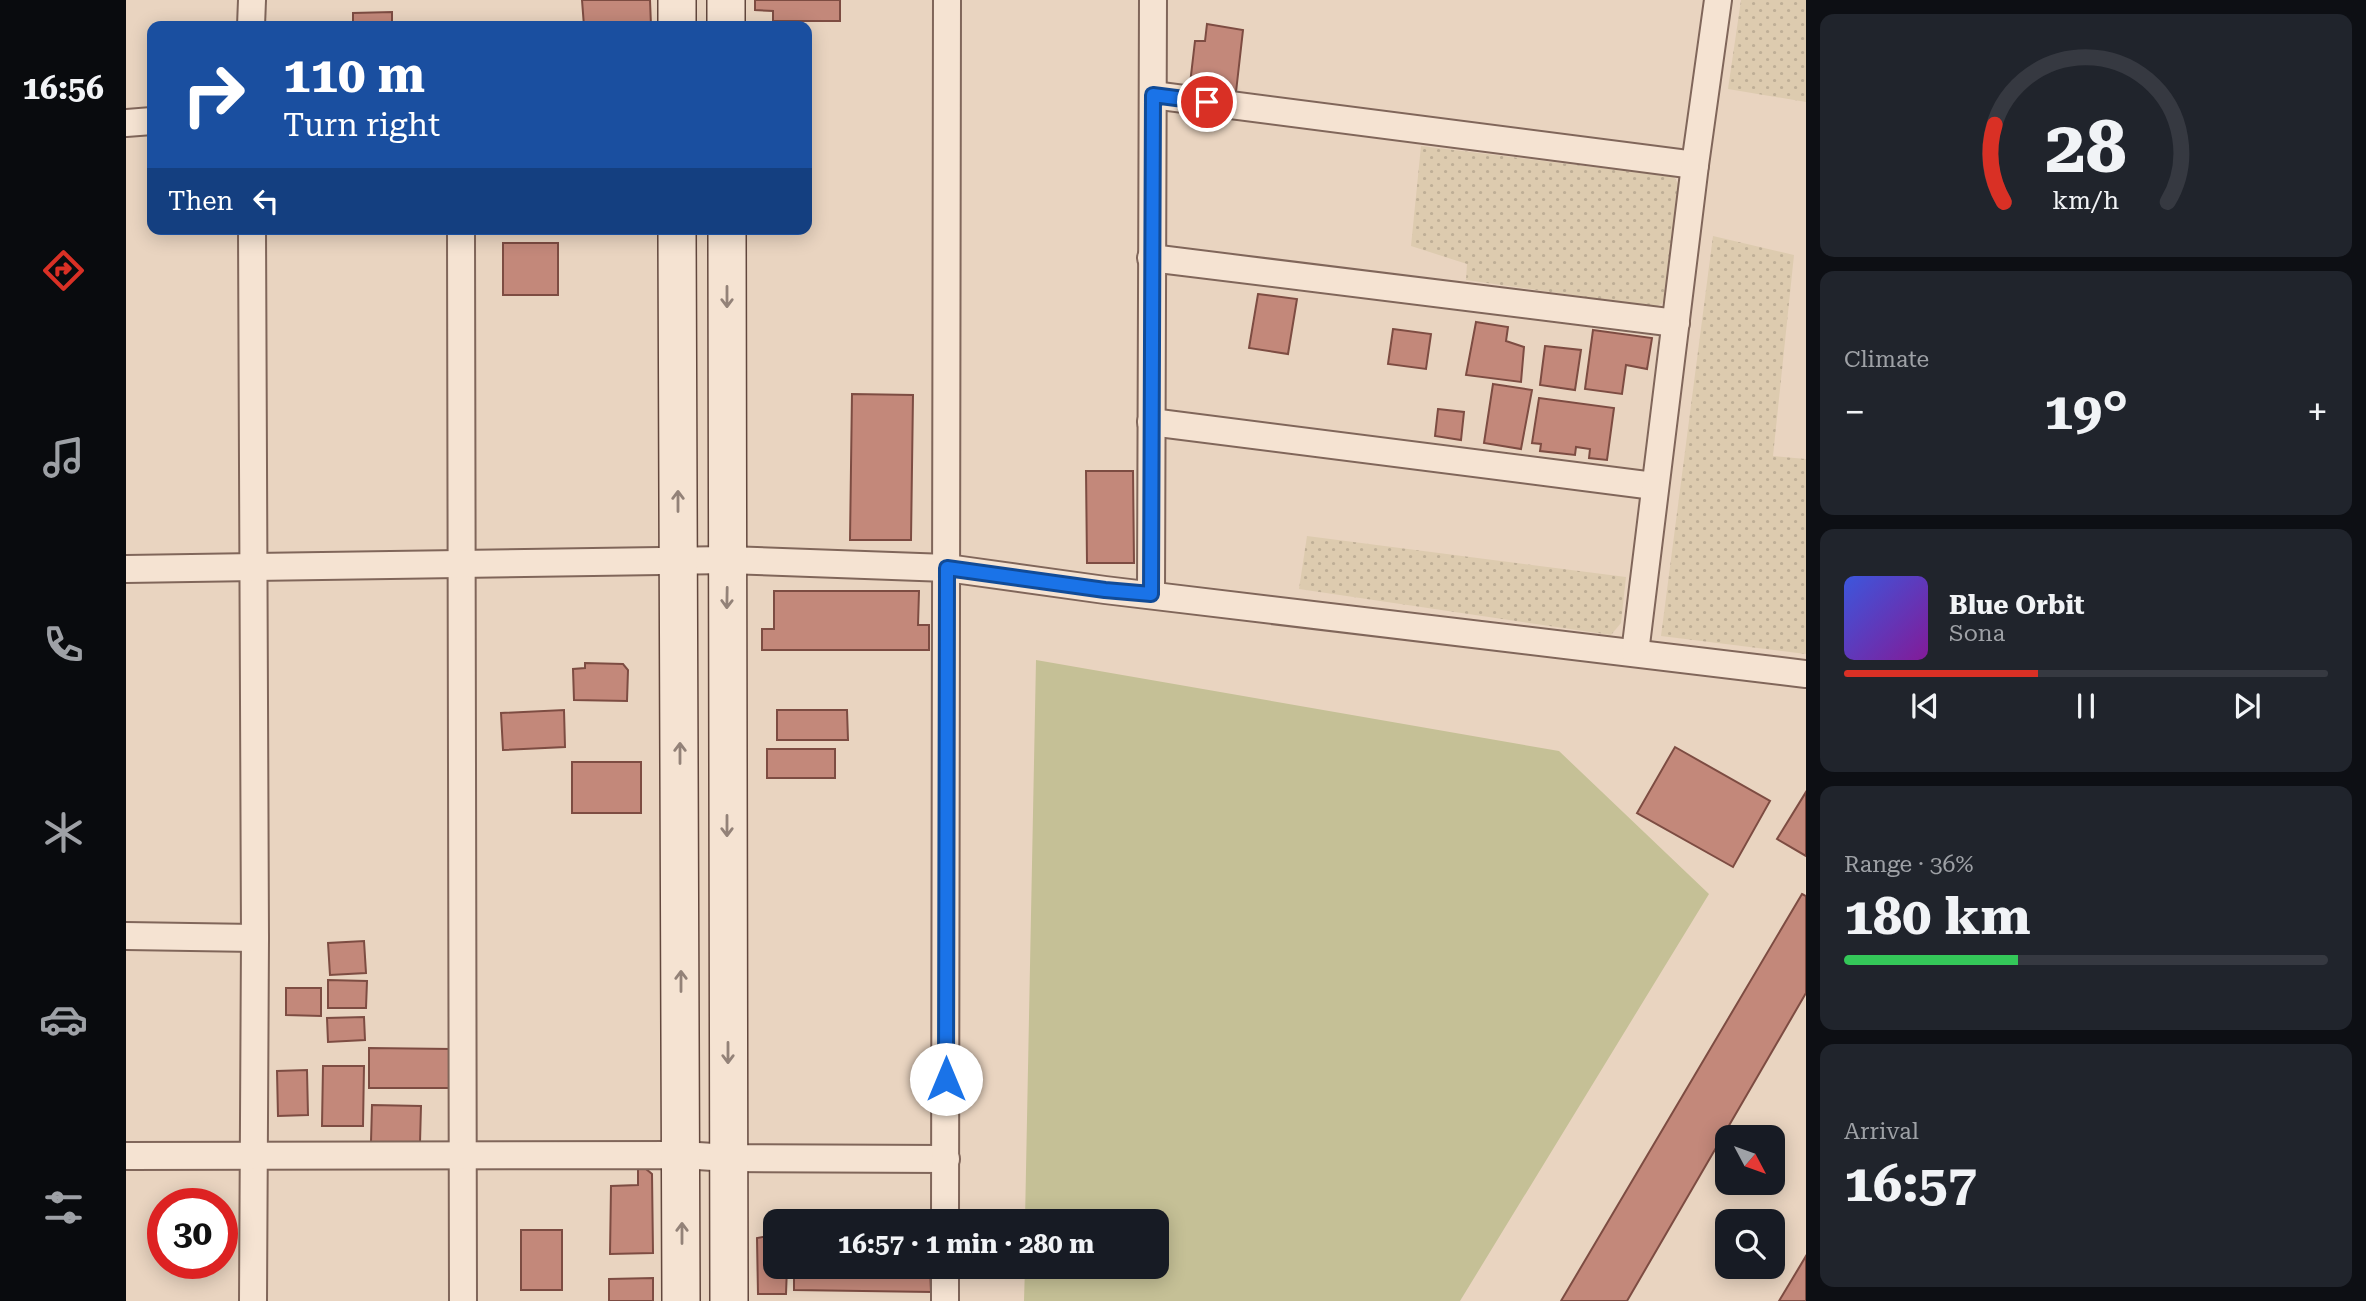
<!DOCTYPE html>
<html lang="en">
<head>
<meta charset="utf-8">
<style>
  body { margin:0; font-family:"Roboto Serif",serif; background:#20242c; color:#f1f3f6; height:100vh; display:flex; flex-direction:column; font-size:26px; white-space:nowrap }
  * { box-sizing:border-box; margin:0 }
  p { font-size:23px; color:#9ea1a6 }
  .icon { flex:none; width:38px; height:38px; fill:none; stroke:currentColor; stroke-width:2; stroke-linecap:round; stroke-linejoin:round }
  .map { position:relative; flex:1; overflow:hidden }
  .drawer { display:flex; flex-direction:column; gap:14px; padding:14px; background:#0d0f14; width:560px }
  .drawer>* { flex:none }
  .top-card { position:absolute; left:21px; top:21px; width:665px; height:214px; border-radius:14px; box-shadow:0 4px 18px #0003; background:#1a4fa0; color:#fff; overflow:hidden }
  .needle { width:46px; rotate:131deg }
  .controls { position:absolute; left:1589px; top:1125px; display:grid; gap:14px }
  .controls a { display:grid; place-items:center; width:70px; height:70px; border-radius:14px; background:#171b24; box-shadow:0 4px 18px #0003; font-size:35px }
  .speed { position:absolute; left:21px; top:1188px; display:flex; gap:14px; font-size:35px; font-weight:700; text-align:center }
  .speed>* { display:grid; place-content:center; width:91px; height:91px; border-radius:50%; background:#171b24; box-shadow:0 4px 18px #0003; line-height:1 }
  .speed .limit { border:10px solid #d22; background:#fff; color:#111 }
  .pin { position:absolute; display:grid; place-items:center; width:60px; height:60px; color:#fff; margin:-30px; border:4px solid #fff; border-radius:50%; box-shadow:0 2px 7px #0007 }
  .me { position:absolute; width:77px; margin:-38px; rotate:0deg; stroke-linejoin:round; filter:drop-shadow(0 0 5px #0008) }
  .turn { display:flex; align-items:center; gap:24px; height:147px; padding:0 21px; font-size:32px }
  .turn .icon { width:91px; height:91px; stroke-width:2.5 }
  .turn b { display:block; font-size:49px; line-height:60px }
  .then { display:flex; align-items:center; height:66px; padding:0 21px; background:#0003; gap:14px; font-size:26px }
  .big { font-size:52px; font-weight:700; line-height:1.1 }
  .drawer .tile { flex:1; display:flex; flex-direction:column; justify-content:center; gap:10px; min-width:0; padding:0 24px; border-radius:14px; background:#20242c }
  .drawer .dial { align-items:center; gap:0 }
  .dial svg { height:182px; overflow:visible; fill:none; stroke:#363941; stroke-width:7; stroke-linecap:round; text-anchor:middle }
  .dial text { fill:#f1f3f6; stroke:none }
  .song { display:flex; align-items:center; gap:21px }
  .cover { width:84px; height:84px; border-radius:10px; background:linear-gradient(135deg,hsl(230 70% 55%),hsl(290 70% 35%)) }
  .played { height:7px; border-radius:4px; background:linear-gradient(90deg,#d93025 40%,#363941 40%) }
  .keys { display:flex; justify-content:space-around; direction:ltr }
  .heat { display:flex; justify-content:space-between; align-items:center; font-size:38px; direction:ltr }
  .charge { height:10px; border-radius:5px; background:linear-gradient(90deg,#34c759 36%,#363941 0) }
  .trip { position:absolute; left:637px; top:1209px; width:406px; height:70px; border-radius:14px; background:#171b24; box-shadow:0 4px 18px #0003; font-weight:700; line-height:70px; text-align:center }
  main { display:flex; flex:1; min-height:0 }
  .tabs { display:flex; flex-direction:column; width:126px; justify-content:space-around; align-items:center; background:#090b0e; color:#9ea1a6 }
  .tabs .icon { width:49px; height:49px }
  .tabs .on { color:#d93025 }
  .tabs b { font-size:32px; color:#f1f3f6 }
  .map>svg:first-child { display:block }
  .farmland { fill:url(#farmland-dots) }
  .grass { fill:#c5c096 }
  .building { fill:#c3887a; stroke:#7d4c42; stroke-width:2 }
  .lines { fill:none; stroke-linecap:round; stroke-linejoin:round }
  .street-casing { stroke:#80665a; stroke-width:30 }
  .secondary-casing { stroke:#62473d; stroke-width:40 }
  .street { stroke:#f5e3d2; stroke-width:26 }
  .secondary { stroke:#f5e3d2; stroke-width:37 }
  .oneway { stroke:#938278 }
  .route-casing { stroke:#114b97; stroke-width:18 }
  .route { stroke:#1a73e8; stroke-width:12 }
</style>
</head>
<body>
<main>
<nav class="tabs">
<b>16:56</b>
<svg class="icon on" aria-label="directions" viewBox="0 0 24 24"><path d="M12 3l9 9-9 9-9-9zM9 14v-3h6M13 9l2 2-2 2"/></svg>
<svg class="icon" aria-label="music" viewBox="0 0 24 24"><path d="M9 18V5l10-2v13"/><circle cx="6" cy="18" r="3"/><circle cx="16" cy="16" r="3"/></svg>
<svg class="icon" aria-label="phone" viewBox="0 0 24 24"><path d="M5 4h4l2 5-3 2q2 4 5 5l2-3 5 2v4C11 20 4 13 5 4z"/></svg>
<svg class="icon" aria-label="climate" viewBox="0 0 24 24"><path d="M12 3v18M4 7l16 10M4 17L20 7"/></svg>
<svg class="icon" aria-label="car" viewBox="0 0 24 24"><path d="M5 17H2v-5l4-1 3-4h7l3 4 3 1v5h-3M9 17h6M6 11h13"/><circle cx="7" cy="17" r="2"/><circle cx="17" cy="17" r="2"/></svg>
<svg class="icon" aria-label="filters" viewBox="0 0 24 24"><path d="M4 7h16M4 17h16"/><circle cx="9" cy="7" r="2"/><circle cx="15" cy="17" r="2"/></svg>
</nav>
<div class="map">
<svg width="1680" height="1301" viewBox="0 0 1680 1301">
  <defs>
    <pattern id="farmland-dots" width="8" height="8" patternUnits="userSpaceOnUse" patternTransform="scale(1.75)"><rect width="8" height="8" fill="#ddcbaf"/><path d="M2 2h.1M6 6h.1" fill="none" stroke="#beae96" stroke-width="1.8" stroke-linecap="round"/></pattern>
  </defs>
  <rect width="100%" height="100%" fill="#e9d4c0"/>
  <g class="farmland">
    <polygon points="1615,0 1680,0 1680,102 1602,89"/>
    <polygon points="1295,146 1548,177 1558,193 1548,295 1530,307 1340,280 1341,264 1285,246"/>
    <polygon points="1587,236 1668,255 1647,456 1680,459 1680,654 1535,636"/>
    <polygon points="1181,536 1500,577 1495,623 1485,635 1173,589"/>
  </g>
  <polygon class="grass" points="910,660 1433,751 1583,894 1334,1301 898,1301 899,1267 1031,1267 1031,1222 899,1221"/>
  <g class="building">
    <polygon points="456,0 524,0 525,26 458,26"/>
    <polygon points="629,0 714,0 714,21 647,21 647,11 629,10"/>
    <polygon points="266,12 266,26 227,26 227,13"/>
    <polygon points="1081,24 1117,30 1110,92 1064,84 1069,41 1079,41"/>
    <rect x="377" y="243" width="55" height="52"/>
    <polygon points="1132,294 1171,299 1162,354 1123,348"/>
    <polygon points="1350,322 1382,327 1380,341 1398,347 1395,382 1340,375"/>
    <polygon points="1267,329 1305,334 1300,369 1262,364"/>
    <polygon points="1467,330 1526,338 1521,369 1500,365 1496,394 1459,389"/>
    <polygon points="1419,346 1455,350 1449,390 1414,385"/>
    <polygon points="1367,384 1406,390 1395,449 1358,443"/>
    <polygon points="726,394 787,395 785,540 724,540"/>
    <polygon points="1413,398 1488,408 1481,460 1463,458 1464,449 1450,447 1449,455 1414,451 1415,444 1406,443"/>
    <polygon points="1312,409 1338,412 1335,440 1309,436"/>
    <polygon points="960,471 1007,471 1008,563 961,563"/>
    <polygon points="648,591 793,591 792,625 803,625 803,650 636,650 636,629 648,629"/>
    <polygon points="459,663 497,664 502,670 501,701 448,700 447,669 459,668"/>
    <polygon points="438,710 439,747 377,750 375,713"/>
    <polygon points="651,710 721,710 722,740 651,740"/>
    <polygon points="1549,747 1644,801 1607,867 1511,813"/>
    <rect x="641" y="749" width="68" height="29"/>
    <rect x="446" y="762" width="69" height="51"/>
    <polygon points="1680,792 1680,856 1651,839"/>
    <polygon points="1676,894 1680,896 1680,993 1501,1301 1435,1301"/>
    <polygon points="238,941 240,973 204,975 202,943"/>
    <polygon points="202,980 241,981 240,1008 202,1008"/>
    <polygon points="160,988 195,988 195,1016 160,1015"/>
    <polygon points="238,1017 239,1040 202,1042 201,1018"/>
    <polygon points="243,1048 326,1049 326,1088 243,1088"/>
    <polygon points="197,1066 238,1066 237,1126 196,1126"/>
    <polygon points="181,1070 182,1115 152,1116 151,1071"/>
    <polygon points="246,1105 295,1106 294,1143 245,1142"/>
    <polygon points="512,1168 520,1169 526,1174 527,1253 484,1254 485,1186 512,1185"/>
    <polygon points="802,1216 802,1222 667,1222 667,1218"/>
    <rect x="395" y="1230" width="41" height="60"/>
    <polygon points="649,1235 649,1267 661,1267 660,1294 632,1294 631,1238"/>
    <polygon points="1680,1256 1680,1301 1653,1301"/>
    <polygon points="668,1267 804,1267 805,1292 668,1290"/>
    <polygon points="527,1278 527,1301 483,1301 483,1279"/>
  </g>
  <g class="lines">
    <g class="street-casing">
      <g id="street">
        <polyline points="125,26 126,0"/>
        <polyline points="1027,95 1569,165"/>
        <polyline points="0,123 26,121"/>
        <polyline points="126,229 129,938 127,1301"/>
        <polyline points="335,229 337,1301"/>
        <polyline points="1025,258 1550,323"/>
        <polyline points="1025,422 1528,486"/>
        <polyline points="0,569 602,560 821,568 979,590 1680,674"/>
        <polyline points="1025,594 1027,0"/>
        <polyline points="1509,653 1569,165 1592,0"/>
        <polyline points="0,936 129,938"/>
        <polyline points="0,1156 556,1155 603,1158 820,1159"/>
        <polyline points="819,1222 821,0"/>
        <polyline points="819,1301 819,1267"/>
      </g>
    </g>
    <g class="secondary-casing">
      <g id="secondary">
        <polyline points="600,0 600,26"/>
        <polyline points="551,26 551,0"/>
        <polyline points="551,229 555,1301"/>
        <polyline points="601,229 603,1301"/>
      </g>
    </g>
    <use href="#street" class="street"/>
    <use href="#secondary" class="secondary"/>
  </g>
  <defs><path id="oneway-shaft" d="M-6 0H5M1.5-3L5.5 0L1.5 3" fill="none" stroke-width="1.6" stroke-linecap="round" stroke-linejoin="round" transform="scale(1.75)"/></defs>
  <g class="oneway">
    <use href="#oneway-shaft" transform="translate(601 297) rotate(90)"/>
    <use href="#oneway-shaft" transform="translate(552 501) rotate(-90)"/>
    <use href="#oneway-shaft" transform="translate(601 598) rotate(91)"/>
    <use href="#oneway-shaft" transform="translate(554 753) rotate(-90)"/>
    <use href="#oneway-shaft" transform="translate(601 826) rotate(90)"/>
    <use href="#oneway-shaft" transform="translate(555 981) rotate(-90)"/>
    <use href="#oneway-shaft" transform="translate(602 1053) rotate(90)"/>
    <use href="#oneway-shaft" transform="translate(556 1233) rotate(-90)"/>
  </g>
  <g class="lines">
    <g class="route-casing">
      <polyline id="route" points="820,1079 821,568 979,590 1025,594 1027,95 1081,102"/>
    </g>
    <use href="#route" class="route"/>
  </g>
</svg>
<div class="controls">
<a><svg class="needle" viewBox="-14 -14 28 28"><path d="M0-13l5 13h-10z" fill="#e53935"/><path d="M0 13l5-13h-10z" fill="#9ea1a6"/></svg></a>
<a><svg class="icon" aria-label="search" viewBox="0 0 24 24"><circle cx="10" cy="10" r="6"/><path d="M15 15l6 6"/></svg></a>
</div>
<div class="speed"><div class="limit">30</div></div>
<div class="pin" style="left:1081px;top:102px;background:#d93025"><svg class="icon" aria-label="arrive" viewBox="0 0 24 24"><path d="M6 21V4h12l-3 4 3 4H6"/></svg></div>
<svg class="me" style="left:820px;top:1079px" viewBox="-20 -20 40 40"><circle r="19" fill="#fff"/><path d="M0-13L10 11 0 6-10 11z" fill="#1a73e8"/></svg>
<div class="trip">16:57 · 1 min · 280 m</div>
<div class="top-card">
<div class="turn"><svg class="icon" aria-label="right" viewBox="0 0 24 24"><path d="M7 20v-9h11M14 6l5 5-5 5"/></svg><div><b>110 m</b>Turn right</div></div>
<div class="then">Then<svg class="icon" aria-label="left" viewBox="0 0 24 24"><path d="M17 20v-9H6M10 6l-5 5 5 5"/></svg></div>
</div>
</div>
<section class="drawer">
<div class="tile dial"><svg viewBox="0 0 100 80">
<path d="M14 69A42 42 0 1 1 86 69"/>
<path d="M14 69A42 42 0 0 1 10 35" stroke="#d93025"/>
<text x="50" y="56" font-size="32" font-weight="700">28</text>
<text x="50" y="72" font-size="11">km/h</text>
</svg></div>
<div class="tile"><p>Climate</p>
<div class="heat"><a>−</a><b class="big">19°</b><a>+</a></div>
</div>
<div class="tile">
<div class="song"><i class="cover"></i><div><b>Blue Orbit</b><p>Sona</p></div></div>
<div class="played"></div>
<div class="keys"><svg class="icon" aria-label="previous" viewBox="0 0 24 24"><path d="M18 5L8 12l10 7zM5 5v14"/></svg><svg class="icon" aria-label="pause" viewBox="0 0 24 24"><path d="M8 5v14M16 5v14"/></svg><svg class="icon" aria-label="next" viewBox="0 0 24 24"><path d="M6 5l10 7-10 7zM19 5v14"/></svg></div>
</div>
<div class="tile"><p>Range · 36%</p><b class="big">180 km</b><div class="charge"></div></div>
<div class="tile"><p>Arrival</p><b class="big">16:57</b></div>
</section>
</main>
</body>
</html>
